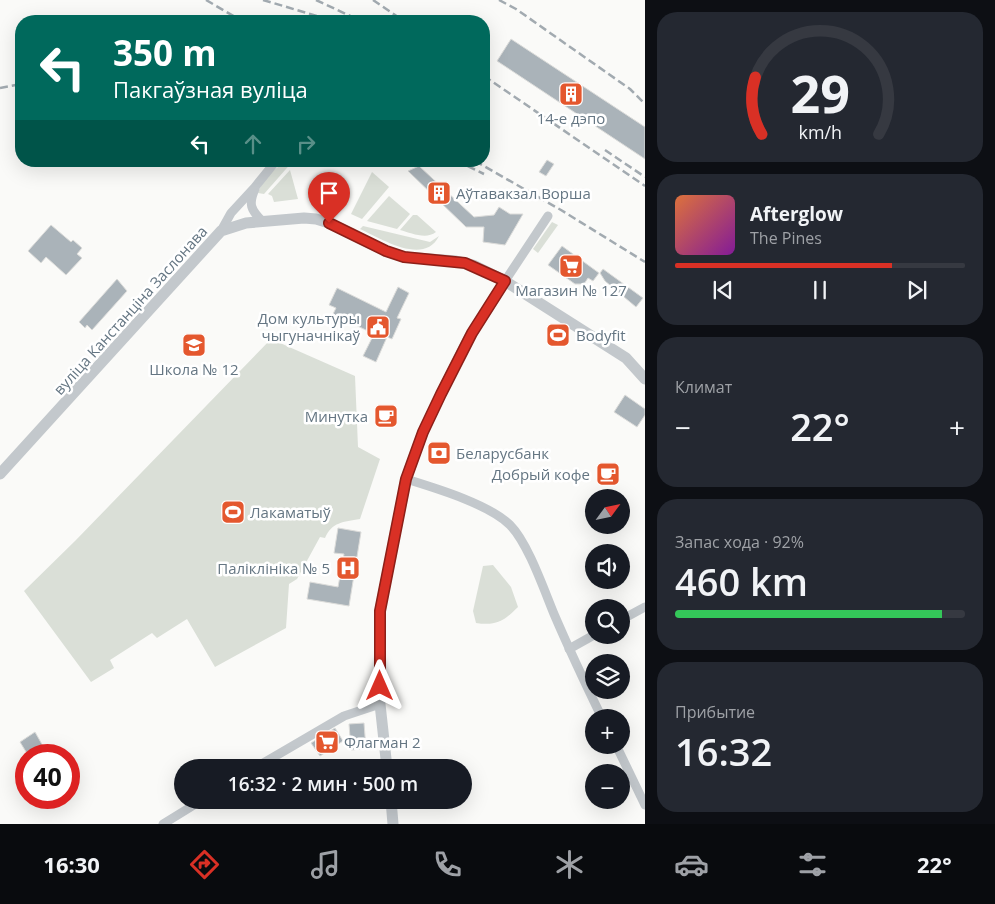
<!DOCTYPE html>
<html lang="ru">
<head>
<meta charset="utf-8">
<style>
  body { margin:0; font-family:"Open Sans",sans-serif; background:#242831; color:#f1f3f6; height:100vh; display:flex; flex-direction:column; font-size:19px; white-space:nowrap }
  * { box-sizing:border-box; margin:0 }
  p { font-size:16px; color:#9ea1a6 }
  .icon { flex:none; width:28px; height:28px; fill:none; stroke:currentColor; stroke-width:2; stroke-linecap:round; stroke-linejoin:round }
  .map { position:relative; flex:1; overflow:hidden }
  .details { display:flex; flex-direction:column; gap:12px; padding:12px; background:#0d0f14; width:350px }
  .details>* { flex:none }
  .guide { position:absolute; left:15px; top:15px; width:475px; height:152px; border-radius:20px; box-shadow:0 5px 20px #0002; background:#00695c; color:#fff; overflow:hidden }
  .needle { width:32px; rotate:57deg }
  .tools { position:absolute; left:585px; top:489px; display:grid; gap:10px }
  .tools a { display:grid; place-items:center; width:45px; height:45px; border-radius:50%; background:#171b24; box-shadow:0 5px 20px #0002; font-size:25px }
  .speed { position:absolute; left:15px; top:744px; display:flex; gap:10px; font-size:25px; font-weight:700; text-align:center }
  .speed>* { display:grid; place-content:center; width:65px; height:65px; border-radius:50%; background:#171b24; box-shadow:0 5px 20px #0002; line-height:1 }
  .speed .limit { border:8px solid #d22; background:#fff; color:#111 }
  .pin { position:absolute; display:grid; place-items:center; width:42px; height:42px; color:#fff; margin:-51px -21px; border-radius:50% 50% 50% 0; rotate:-45deg; box-shadow:0 0 5px #0007 }
  .pin .icon { rotate:45deg }
  .me { position:absolute; width:55px; margin:-28px; rotate:0deg; stroke-linejoin:round; filter:drop-shadow(0 0 4px #0008) }
  .turn { display:flex; align-items:center; gap:18px; height:105px; padding:0 15px; font-size:22px }
  .turn .icon { width:65px; height:65px; stroke-width:2.5 }
  .turn b { display:block; font-size:35px; line-height:42px }
  .lanes { display:flex; align-items:center; height:48px; padding:0 15px; background:#0003; justify-content:center; gap:25px; direction:ltr }
  .lanes .off { opacity:.35 }
  .big { font-size:38px; font-weight:600; line-height:1.1 }
  .details .card { flex:1; display:flex; flex-direction:column; justify-content:center; gap:8px; min-width:0; padding:0 18px; border-radius:20px; background:#242831 }
  .details .dial { align-items:center; gap:0 }
  .dial svg { height:130px; overflow:visible; fill:none; stroke:#363941; stroke-width:7; stroke-linecap:round; text-anchor:middle }
  .dial text { fill:#f1f3f6; stroke:none }
  .song { display:flex; align-items:center; gap:15px }
  .cover { width:60px; height:60px; border-radius:8px; background:linear-gradient(135deg,hsl(20 70% 55%),hsl(290 70% 35%)) }
  .played { height:5px; border-radius:2px; background:linear-gradient(90deg,#d93025 75%,#363941 75%) }
  .keys { display:flex; justify-content:space-around; direction:ltr }
  .heat { display:flex; justify-content:space-between; align-items:center; font-size:28px; direction:ltr }
  .charge { height:8px; border-radius:4px; background:linear-gradient(90deg,#34c759 92%,#363941 0) }
  .trip { position:absolute; left:174px; top:759px; width:298px; height:50px; border-radius:25px; background:#171b24; box-shadow:0 5px 20px #0002; font-weight:600; line-height:50px; text-align:center }
  .dock { display:flex; height:80px; justify-content:space-around; align-items:center; background:#090b0e; color:#9ea1a6 }
  .dock .icon { width:35px; height:35px }
  .dock .on { color:#d93025 }
  .dock b { font-size:22px; color:#f1f3f6 }
  main { display:flex; flex:1; min-height:0 }
  .map>svg:first-child { display:block }
  .green { fill:#dadfd7 }
  .building { fill:#aab3b9; stroke:#dcdcda }
  .lines { fill:none; stroke-linecap:round; stroke-linejoin:round }
  .minor { stroke:#c3c8cc; stroke-width:9 }
  .tertiary { stroke:#c3c8cc; stroke-width:11 }
  .rail { stroke:#a2aab0; stroke-width:2.5; stroke-dasharray:8 4; stroke-linecap:butt }
  .route-casing { stroke:#8d1f18; stroke-width:12 }
  .route { stroke:#d93025; stroke-width:9 }
  .labels { text-anchor:middle; dominant-baseline:central; stroke-width:5; stroke-linejoin:round; paint-order:stroke }
  .poi-label { font-size:15px; fill:#657683; stroke:#fff; text-anchor:start }
  .street-label { font-size:15px; fill:#657683; stroke:#fff }
</style>
</head>
<body>
<main>
<div class="map">
<svg width="645" height="824" viewBox="0 0 645 824">
  <rect width="100%" height="100%" fill="#fafaf8"/>
  <g class="green">
    <path d="M 287,161 L 293,161 L 264,194 L 258,193 C 263,177 273,170 287,161 Z"/>
    <polygon points="290,170 298,199 274,202 272,196 268,194"/>
    <polygon points="372,172 389,187 362,219 351,214"/>
    <polygon points="389,196 410,214 397,229 367,221"/>
    <path d="M 413,215 L 417,215 L 436,232 C 426,240 411,233 400,230 Z"/>
    <polygon points="552,222 558,225 538,253 533,249"/>
    <path d="M 363,226 L 430,242 L 439,236 C 424,266 382,239 360,229 Z"/>
    <path d="M 271,339 L 355,376 L 358,447 L 380,459 L 360,519 C 343,522 332,522 325,538 L 320,537 L 297,579 L 289,584 L 286,628 L 215,667 L 187,619 L 157,638 L 152,633 L 110,660 L 114,668 L 91,682 L 24,591 L 76,540 Z"/>
    <path d="M 493,565 L 511,587 L 518,607 C 504,621 496,626 476,623 L 473,611 L 483,566 Z"/>
  </g>
  <g class="building">
    <polygon points="511,39 645,127 645,159 497,61"/>
    <polygon points="547,160 554,164 546,176 539,172"/>
    <polygon points="419,166 474,217 494,215 499,207 510,214 523,214 505,245 483,242 484,227 466,227 408,171"/>
    <polygon points="51,225 71,242 73,240 82,248 77,254 82,258 66,275 46,257 41,263 28,251"/>
    <polygon points="562,246 599,273 593,281 588,278 584,284 575,284 548,265"/>
    <polygon points="603,269 643,298 636,307 605,281 600,273"/>
    <polygon points="117,279 127,291 92,330 87,325 85,328 79,322"/>
    <polygon points="398,287 409,293 397,318 401,319 392,339 387,337 376,362 363,356 374,334 333,314 336,308 329,305 337,288 386,312"/>
    <polygon points="625,395 645,409 645,415 637,427 614,412"/>
    <polygon points="382,408 394,413 392,419 386,422 378,419"/>
    <polygon points="338,528 361,532 349,606 307,599 310,582 338,587 344,554 334,553"/>
    <polygon points="364,723 366,749 351,750 349,724"/>
    <polygon points="335,728 343,741 320,756 311,743"/>
    <polygon points="35,732 48,755 28,755 20,742"/>
  </g>
  <g class="lines">
    <g class="minor">
      <path d="M 255,189 C 248,204 251,210 262,221"/>
      <polyline points="221,231 231,213 255,187 276,161"/>
      <polyline points="505,281 548,216"/>
      <path d="M 406,479 C 435,488 489,504 510,525 C 528,543 544,590 554,614 C 569,649 585,683 602,718"/>
      <polyline points="621,620 645,607"/>
      <polyline points="569,649 594,635"/>
      <polyline points="616,745 645,805"/>
      <polyline points="255,768 344,716 380,704"/>
      <polyline points="163,824 202,800"/>
    </g>
    <g class="tertiary">
      <polyline points="0,474 221,231 246,223 304,218 316,219 329,223 386,251 404,257 456,261 473,265 505,281 626,358 645,379"/>
      <polyline points="387,768 380,704 380,611 406,479 423,432 441,394 469,338 505,281"/>
      <polyline points="391,800 393,824"/>
    </g>
    <g class="rail">
      <polyline points="206,0 242,21"/>
      <polyline points="263,0 334,21"/>
      <polyline points="316,0 361,21"/>
      <polyline points="373,0 404,21"/>
      <polyline points="499,0 516,9 630,89 645,104"/>
      <polyline points="484,76 645,186"/>
      <polyline points="0,88 21,84"/>
      <polyline points="605,150 645,177"/>
      <polyline points="457,161 484,174"/>
      <polyline points="475,161 561,210 645,262"/>
    </g>
  </g>
  <g class="lines">
    <g class="route-casing">
      <polyline id="route" points="329,223 386,251 404,257 465,263 505,281 472,333 441,394 423,432 406,479 380,611 380,686"/>
    </g>
    <use href="#route" class="route"/>
  </g>
  <defs>
    <g id="building-square" transform="scale(1.25)"><rect x="-9" y="-9" width="18" height="18" rx="4" fill="#e4572e" stroke="#fff"/><path d="M-4-6H4V6H1V3H-1V6H-4ZM-2.5-4.3h1.7v1.8h-1.7ZM.8-4.3h1.7v1.8H.8ZM-2.5-1h1.7V.8h-1.7ZM.8-1h1.7V.8H.8Z" fill="#fff"/></g>
    <g id="supermarket-square" transform="scale(1.25)"><rect x="-9" y="-9" width="18" height="18" rx="4" fill="#e4572e" stroke="#fff"/><path d="M-6-5.5h2.5l.6 2H6L4.5 2H-2.5L-4.4-4H-6ZM-1.5 3.2a1.3 1.3 0 1 0 .1 0ZM3 3.2a1.3 1.3 0 1 0 .1 0Z" fill="#fff"/></g>
    <g id="civic-square" transform="scale(1.25)"><rect x="-9" y="-9" width="18" height="18" rx="4" fill="#e4572e" stroke="#fff"/><path d="M-.6-6.5H3V-4.5H.6V-3L4-1V1h2V6H-6V1h2V-1L-.6-3ZM-1.2 2.5V6h2.4V2.5Z" fill="#fff"/></g>
    <g id="stadium-square" transform="scale(1.25)"><rect x="-9" y="-9" width="18" height="18" rx="4" fill="#e4572e" stroke="#fff"/><path d="M0-5a6.5 5 0 1 0 0 10a6.5 5 0 1 0 0-10ZM-3.5-1.8h7v3.6h-7Z" fill="#fff"/></g>
    <g id="school-square" transform="scale(1.25)"><rect x="-9" y="-9" width="18" height="18" rx="4" fill="#e4572e" stroke="#fff"/><path d="M0-5L7-2L0 1L-7-2ZM-4 1L0 2.5L4 1V4Q0 6-4 4Z" fill="#fff"/></g>
    <g id="cafe-square" transform="scale(1.25)"><rect x="-9" y="-9" width="18" height="18" rx="4" fill="#e4572e" stroke="#fff"/><path d="M-5.5-4.5H6V0H3Q3 3.5 0 3.5H-2.5Q-5.5 3.5-5.5 0ZM3-3.2v2h1.7v-2ZM-6 4.5H4V6H-6Z" fill="#fff"/></g>
    <g id="bank-square" transform="scale(1.25)"><rect x="-9" y="-9" width="18" height="18" rx="4" fill="#e4572e" stroke="#fff"/><path d="M-6-4H6V4H-6ZM0-2.3a2.3 2.3 0 1 0 0 4.6a2.3 2.3 0 1 0 0-4.6Z" fill="#fff"/></g>
    <g id="hospital-square" transform="scale(1.25)"><rect x="-9" y="-9" width="18" height="18" rx="4" fill="#e4572e" stroke="#fff"/><path d="M-5-5h3v3.5h4V-5h3V5h-3V1.5h-4V5h-3Z" fill="#fff"/></g>
  </defs>
  <g fill-rule="evenodd">
    <use href="#building-square" x="571" y="94"/>
    <use href="#building-square" x="439" y="193"/>
    <use href="#supermarket-square" x="571" y="266"/>
    <use href="#civic-square" x="378" y="327"/>
    <use href="#stadium-square" x="558" y="335"/>
    <use href="#school-square" x="194" y="345"/>
    <use href="#cafe-square" x="386" y="416"/>
    <use href="#bank-square" x="439" y="453"/>
    <use href="#cafe-square" x="608" y="474"/>
    <use href="#stadium-square" x="233" y="512"/>
    <use href="#hospital-square" x="348" y="568"/>
    <use href="#supermarket-square" x="327" y="742"/>
  </g>
  <g class="labels">
    <g class="poi-label">
      <text x="571" y="118" text-anchor="middle">14-е дэпо</text>
      <text x="456" y="193">Аўтавакзал Ворша</text>
      <text x="571" y="290" text-anchor="middle">Магазин № 127</text>
      <text x="360" y="318" text-anchor="end">Дом культуры<tspan x="360" dy="17">чыгуначнікаў</tspan></text>
      <text x="576" y="335">Bodyfit</text>
      <text x="194" y="369" text-anchor="middle">Школа № 12</text>
      <text x="368" y="416" text-anchor="end">Минутка</text>
      <text x="456" y="453">Беларусбанк</text>
      <text x="590" y="474" text-anchor="end">Добрый кофе</text>
      <text x="250" y="512">Лакаматыў</text>
      <text x="330" y="568" text-anchor="end">Паліклініка № 5</text>
      <text x="344" y="742">Флагман 2</text>
    </g>
    <g class="street-label">
      <text transform="translate(130 310) rotate(-48)">вуліца Канстанціна Заслонава</text>
    </g>
  </g>
</svg>
<div class="tools">
<a><svg class="needle" viewBox="-14 -14 28 28"><path d="M0-13l5 13h-10z" fill="#e53935"/><path d="M0 13l5-13h-10z" fill="#9ea1a6"/></svg></a>
<a><svg class="icon" aria-label="sound" viewBox="0 0 24 24"><path d="M4 9h4l5-4v14l-5-4H4zM17 9q2 3 0 6"/></svg></a>
<a><svg class="icon" aria-label="search" viewBox="0 0 24 24"><circle cx="10" cy="10" r="6"/><path d="M15 15l6 6"/></svg></a>
<a><svg class="icon" aria-label="layers" viewBox="0 0 24 24"><path d="M12 4l9 5-9 5-9-5zM3 14l9 5 9-5"/></svg></a>
<a>+</a>
<a>−</a>
</div>
<div class="speed"><div class="limit">40</div></div>
<div class="pin" style="left:329px;top:223px;background:#d93025"><svg class="icon" aria-label="arrive" viewBox="0 0 24 24"><path d="M6 21V4h12l-3 4 3 4H6"/></svg></div>
<svg class="me" style="left:380px;top:686px" viewBox="-20 -20 40 40"><path d="M0-17L14 15 0 8-14 15z" fill="#d93025" stroke="#fff" stroke-width="4"/></svg>
<div class="trip">16:32 · 2 мин · 500 m</div>
<div class="guide">
<div class="turn"><svg class="icon" aria-label="left" viewBox="0 0 24 24"><path d="M17 20v-9H6M10 6l-5 5 5 5"/></svg><div><b>350 m</b>Пакгаўзная вуліца</div></div>
<div class="lanes"><svg class="icon" aria-label="left" viewBox="0 0 24 24"><path d="M17 20v-9H6M10 6l-5 5 5 5"/></svg><svg class="icon off" aria-label="ahead" viewBox="0 0 24 24"><path d="M12 20V5M6 11l6-6 6 6"/></svg><svg class="icon off" aria-label="right" viewBox="0 0 24 24"><path d="M7 20v-9h11M14 6l5 5-5 5"/></svg></div>
</div>
</div>
<section class="details">
<div class="card dial"><svg viewBox="0 0 100 80">
<path d="M14 69A42 42 0 1 1 86 69"/>
<path d="M14 69A42 42 0 0 1 10 34" stroke="#d93025"/>
<text x="50" y="56" font-size="32" font-weight="700">29</text>
<text x="50" y="72" font-size="11">km/h</text>
</svg></div>
<div class="card">
<div class="song"><i class="cover"></i><div><b>Afterglow</b><p>The Pines</p></div></div>
<div class="played"></div>
<div class="keys"><svg class="icon" aria-label="previous" viewBox="0 0 24 24"><path d="M18 5L8 12l10 7zM5 5v14"/></svg><svg class="icon" aria-label="pause" viewBox="0 0 24 24"><path d="M8 5v14M16 5v14"/></svg><svg class="icon" aria-label="next" viewBox="0 0 24 24"><path d="M6 5l10 7-10 7zM19 5v14"/></svg></div>
</div>
<div class="card"><p>Климат</p>
<div class="heat"><a>−</a><b class="big">22°</b><a>+</a></div>
</div>
<div class="card"><p>Запас хода · 92%</p><b class="big">460 km</b><div class="charge"></div></div>
<div class="card"><p>Прибытие</p><b class="big">16:32</b></div>
</section>
</main>
<nav class="dock">
<b>16:30</b>
<svg class="icon on" aria-label="directions" viewBox="0 0 24 24"><path d="M12 3l9 9-9 9-9-9zM9 14v-3h6M13 9l2 2-2 2"/></svg>
<svg class="icon" aria-label="music" viewBox="0 0 24 24"><path d="M9 18V5l10-2v13"/><circle cx="6" cy="18" r="3"/><circle cx="16" cy="16" r="3"/></svg>
<svg class="icon" aria-label="phone" viewBox="0 0 24 24"><path d="M5 4h4l2 5-3 2q2 4 5 5l2-3 5 2v4C11 20 4 13 5 4z"/></svg>
<svg class="icon" aria-label="climate" viewBox="0 0 24 24"><path d="M12 3v18M4 7l16 10M4 17L20 7"/></svg>
<svg class="icon" aria-label="car" viewBox="0 0 24 24"><path d="M5 17H2v-5l4-1 3-4h7l3 4 3 1v5h-3M9 17h6M6 11h13"/><circle cx="7" cy="17" r="2"/><circle cx="17" cy="17" r="2"/></svg>
<svg class="icon" aria-label="filters" viewBox="0 0 24 24"><path d="M4 7h16M4 17h16"/><circle cx="9" cy="7" r="2"/><circle cx="15" cy="17" r="2"/></svg>
<b>22°</b>
</nav>
</body>
</html>
